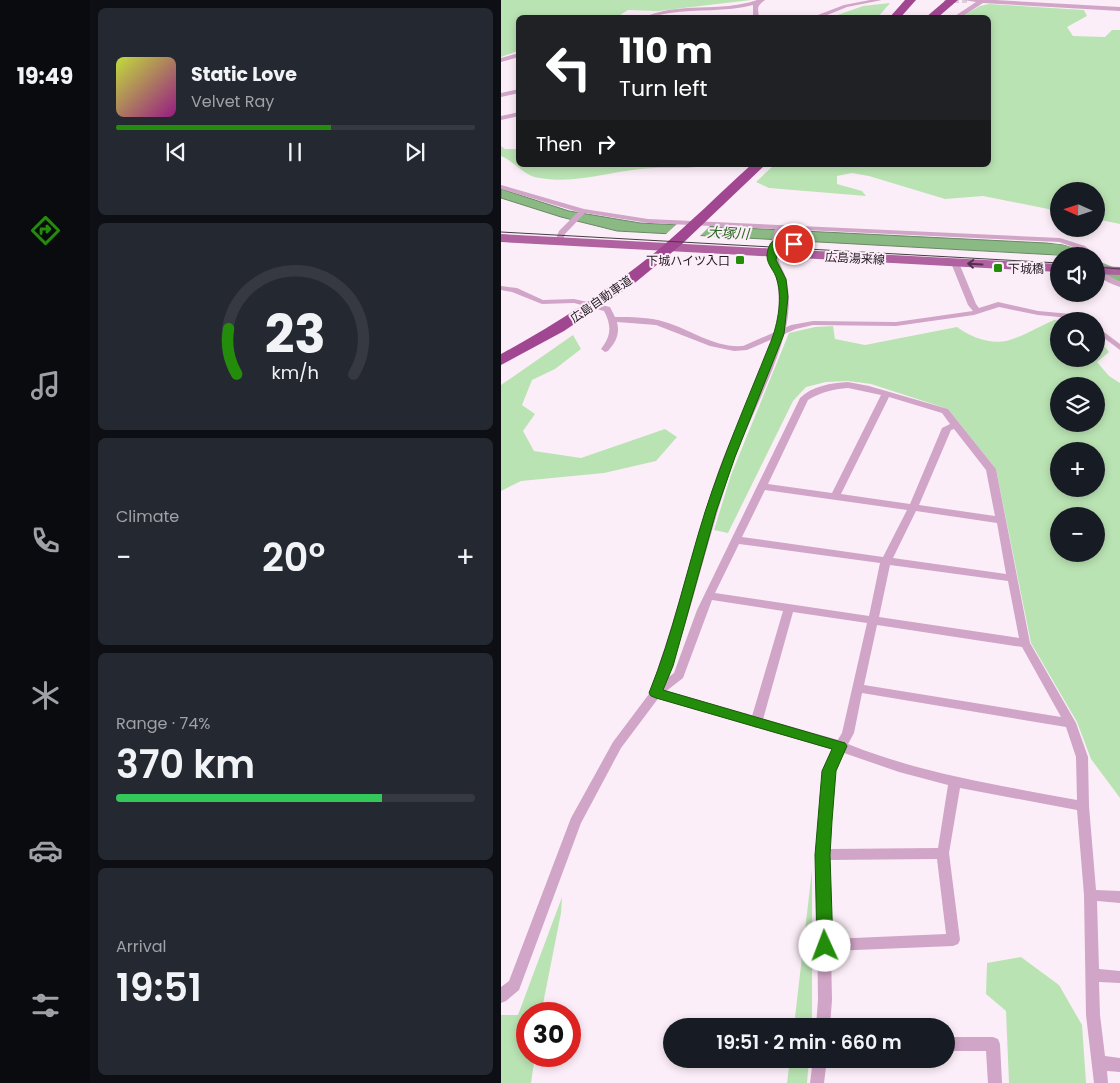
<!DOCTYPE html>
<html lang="en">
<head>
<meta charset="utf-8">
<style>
  body { margin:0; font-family:Poppins,"Noto Sans JP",sans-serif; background:#242831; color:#f1f3f6; height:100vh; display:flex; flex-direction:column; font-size:19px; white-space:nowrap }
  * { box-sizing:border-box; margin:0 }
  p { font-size:16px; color:#9ea1a6 }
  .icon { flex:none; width:28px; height:28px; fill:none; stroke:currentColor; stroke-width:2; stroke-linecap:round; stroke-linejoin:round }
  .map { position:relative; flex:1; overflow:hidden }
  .details { display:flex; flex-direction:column; gap:8px; padding:8px; background:#0d0f14; width:411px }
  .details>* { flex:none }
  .guide { position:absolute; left:15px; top:15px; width:475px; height:152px; border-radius:8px; box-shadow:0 2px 8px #0003; background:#202124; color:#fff; overflow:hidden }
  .needle { width:32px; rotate:273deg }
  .controls { position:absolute; left:549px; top:182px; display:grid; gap:10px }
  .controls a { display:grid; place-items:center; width:55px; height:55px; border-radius:50%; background:#171b24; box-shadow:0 2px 8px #0003; font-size:25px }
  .speed { position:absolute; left:15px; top:1002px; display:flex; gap:10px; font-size:25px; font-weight:700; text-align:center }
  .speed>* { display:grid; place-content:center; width:65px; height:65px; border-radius:50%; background:#171b24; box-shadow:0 2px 8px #0003; line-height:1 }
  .speed .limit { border:8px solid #d22; background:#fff; color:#111 }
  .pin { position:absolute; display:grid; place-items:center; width:42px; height:42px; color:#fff; margin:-21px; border:2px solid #fff; border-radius:50%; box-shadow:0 1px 5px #0007 }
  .me { position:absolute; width:55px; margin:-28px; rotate:358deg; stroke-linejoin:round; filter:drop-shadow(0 0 4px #0008) }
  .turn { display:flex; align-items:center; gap:18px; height:105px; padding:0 20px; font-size:22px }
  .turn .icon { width:65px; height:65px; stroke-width:2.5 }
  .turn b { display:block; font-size:35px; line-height:42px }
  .then { display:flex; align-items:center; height:48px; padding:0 20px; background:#0003; gap:10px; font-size:19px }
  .big { font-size:38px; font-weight:600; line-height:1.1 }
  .details .widget { flex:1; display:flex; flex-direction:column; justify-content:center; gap:8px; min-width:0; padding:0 18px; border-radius:8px; background:#242831 }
  .details .dial { align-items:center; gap:0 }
  .dial svg { height:130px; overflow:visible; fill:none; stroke:#363941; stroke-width:7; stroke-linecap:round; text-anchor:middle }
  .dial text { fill:#f1f3f6; stroke:none }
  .song { display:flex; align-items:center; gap:15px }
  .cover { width:60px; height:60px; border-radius:8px; background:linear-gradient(135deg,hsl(70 70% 55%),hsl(310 70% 35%)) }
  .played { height:5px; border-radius:2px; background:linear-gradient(90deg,#238c0a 60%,#363941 60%) }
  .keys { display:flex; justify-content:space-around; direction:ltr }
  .heat { display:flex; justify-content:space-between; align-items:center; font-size:28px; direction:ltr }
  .charge { height:8px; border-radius:4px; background:linear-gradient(90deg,#34c759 74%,#363941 0) }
  .trip { position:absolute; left:162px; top:1018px; width:292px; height:50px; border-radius:25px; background:#171b24; box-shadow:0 2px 8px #0003; font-weight:600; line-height:50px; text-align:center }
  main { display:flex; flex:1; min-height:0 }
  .tabs { display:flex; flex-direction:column; width:90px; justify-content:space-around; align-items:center; background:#090b0e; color:#9ea1a6 }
  .tabs .icon { width:35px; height:35px }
  .tabs .on { color:#238c0a }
  .tabs b { font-size:22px; color:#f1f3f6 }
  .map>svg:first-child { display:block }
  .green { fill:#bae3b3; fill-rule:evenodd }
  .water { fill:#8ab983; stroke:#6a8965 }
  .pier { fill:#fceef8 }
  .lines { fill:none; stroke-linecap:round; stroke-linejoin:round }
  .river { fill:#8ab983; fill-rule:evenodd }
  .minor-tunnel { stroke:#dbced8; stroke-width:6; stroke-dasharray:6 3; stroke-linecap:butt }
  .minor { fill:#d1a5c7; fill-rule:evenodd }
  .tertiary { fill:#d1a5c7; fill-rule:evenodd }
  .primary { fill:#af61a0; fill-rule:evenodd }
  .motorway { fill:#a14792; fill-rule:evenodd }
  .tram { stroke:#443b42; stroke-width:1 }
  .oneway { stroke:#53324d }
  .route { fill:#238c0a; stroke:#175b06 }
  .poi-dot { fill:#238c0a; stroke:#fceef8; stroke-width:2 }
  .labels { text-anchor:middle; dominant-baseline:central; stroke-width:4; stroke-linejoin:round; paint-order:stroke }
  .far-street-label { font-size:12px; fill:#211920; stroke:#fceef8 }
  .far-poi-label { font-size:12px; fill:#211920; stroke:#fceef8; text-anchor:end }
  .far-water-label { font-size:14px; font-style:italic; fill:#2a6720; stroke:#fceef8 }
</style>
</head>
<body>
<main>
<nav class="tabs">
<b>19:49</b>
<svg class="icon on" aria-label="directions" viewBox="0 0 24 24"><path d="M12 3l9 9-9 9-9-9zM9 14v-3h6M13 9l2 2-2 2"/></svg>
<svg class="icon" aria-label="music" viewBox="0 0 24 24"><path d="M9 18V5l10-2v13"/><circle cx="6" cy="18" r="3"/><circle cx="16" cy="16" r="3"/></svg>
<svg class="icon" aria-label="phone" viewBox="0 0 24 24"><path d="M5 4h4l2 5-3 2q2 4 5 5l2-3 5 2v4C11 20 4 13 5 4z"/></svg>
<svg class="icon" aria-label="climate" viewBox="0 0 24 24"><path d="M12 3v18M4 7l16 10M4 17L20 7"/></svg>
<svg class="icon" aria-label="car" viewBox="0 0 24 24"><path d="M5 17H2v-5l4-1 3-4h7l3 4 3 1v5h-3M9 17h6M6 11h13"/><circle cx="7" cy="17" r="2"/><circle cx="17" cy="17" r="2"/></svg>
<svg class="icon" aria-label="filters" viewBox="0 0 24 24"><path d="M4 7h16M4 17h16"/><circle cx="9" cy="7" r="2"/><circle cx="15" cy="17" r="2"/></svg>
</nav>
<section class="details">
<div class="widget">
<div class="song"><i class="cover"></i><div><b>Static Love</b><p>Velvet Ray</p></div></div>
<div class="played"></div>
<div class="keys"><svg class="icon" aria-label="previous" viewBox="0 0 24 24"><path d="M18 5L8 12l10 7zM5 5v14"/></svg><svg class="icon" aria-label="pause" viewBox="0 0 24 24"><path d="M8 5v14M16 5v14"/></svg><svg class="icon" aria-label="next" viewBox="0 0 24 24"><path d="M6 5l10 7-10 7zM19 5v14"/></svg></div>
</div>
<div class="widget dial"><svg viewBox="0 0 100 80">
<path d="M14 69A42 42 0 1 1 86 69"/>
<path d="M14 69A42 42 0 0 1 9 41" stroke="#238c0a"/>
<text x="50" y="56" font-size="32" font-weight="700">23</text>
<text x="50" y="72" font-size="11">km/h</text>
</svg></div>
<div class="widget"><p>Climate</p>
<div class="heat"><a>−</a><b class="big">20°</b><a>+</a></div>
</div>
<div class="widget"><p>Range · 74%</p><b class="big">370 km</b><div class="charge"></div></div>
<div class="widget"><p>Arrival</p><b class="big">19:51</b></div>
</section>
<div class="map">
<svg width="619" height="1083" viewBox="0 0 619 1083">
  <rect width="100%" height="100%" fill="#fceef8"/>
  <g class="green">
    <polygon points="0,0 250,0 157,11 127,10 116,17 18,18 17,51 0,57"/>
    <polygon points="389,3 377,17 331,17 362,6"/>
    <polygon points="488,4 583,10 586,16 566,27 572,36 604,37 611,30 619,30 619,224 595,219 595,191 558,191 557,211 482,196 444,199 368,176 351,173 336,176 336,184 361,191 365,196 268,188 255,182 273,165 488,165 488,18 460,17 479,6"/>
    <path d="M 0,146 L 4,149 L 17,149 L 18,165 L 202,166 C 186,169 170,167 153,168 C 115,169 77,185 39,178 C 22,176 15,162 0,156 Z"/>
    <path d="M 553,320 L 569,321 L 558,321 L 558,359 L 595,359 L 595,336 L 608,352 L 596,362 L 608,376 L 619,383 L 619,798 L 590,759 L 576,722 L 530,643 L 495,469 L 447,409 L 370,384 L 347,381 L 325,382 L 305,387 L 292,401 L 227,533 L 213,530 L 230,475 L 288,333 L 314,327 L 332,326 L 334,339 L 364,345 L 456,327 C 469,337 488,344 505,341 C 519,338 539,326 553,320 ZM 558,386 L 595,386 L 595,424 L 558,424 ZM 558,451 L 595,451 L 595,489 L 558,489 ZM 558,516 L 595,516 L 595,554 L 558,554 Z"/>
    <polygon points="72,335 80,349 54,369 31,380 21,405 34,414 22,431 33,451 80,458 164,429 176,437 155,461 103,473 20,481 0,491 0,385"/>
    <polygon points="311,870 311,1026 293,1026"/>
    <polygon points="61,897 60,913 40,1014 26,1014 26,1056 34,1056 30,1083 0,1083 0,1015 17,1015"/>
    <polygon points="520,957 558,985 581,1025 585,1083 508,1083 505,1011 485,994 486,963"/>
    <polygon points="289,1059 308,1059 306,1083 286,1083"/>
  </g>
  <polygon class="water" points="0,189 68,211 139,223 545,243 562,245 580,251 556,255 116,231 60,217 0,198"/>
  <polygon class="pier" points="177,223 210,225 197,238 163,236"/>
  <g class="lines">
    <g class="river">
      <path d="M 541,244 C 554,244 577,244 585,256 L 563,256 L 535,252 L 533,249 L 535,246 Z"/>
      <polygon points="595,260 619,270 619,282 595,271"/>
    </g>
    <polyline class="minor-tunnel" points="443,0 466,0"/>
    <g class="minor">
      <path d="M 256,0 L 264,0 C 255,7 257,7 258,18 L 252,18 L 252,5 C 225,12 196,9 169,13 C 159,14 151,18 141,18 C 177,1 219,13 256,0 Z"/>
      <polygon points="369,0 381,0 346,7 319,18 309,18 343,5"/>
      <polygon points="463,0 494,0 619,7 619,11 482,3 459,18 451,18 475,2"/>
      <polygon points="18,53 18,57 0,62 0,58"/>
      <polygon points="18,89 18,93 0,97 0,93"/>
      <polygon points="18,112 18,116 0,120 0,116"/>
      <polygon points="0,185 83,209 147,219 559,238 584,246 595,256 587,256 578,249 558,242 282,229 278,243 274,245 270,243 274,229 147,223 84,213 64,234 61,243 58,243 54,241 58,231 77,212 0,189"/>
      <path d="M 595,260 L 598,260 L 605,274 L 619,282 L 619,287 C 604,282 595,277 595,260 Z"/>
      <path d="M 451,261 L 454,261 L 458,263 L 475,304 L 478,308 L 497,302 L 537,311 L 570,314 L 589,321 L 578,321 L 569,318 L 537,315 L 498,307 L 473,315 L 395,326 L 312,325 L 295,329 L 246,350 L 233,351 L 209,346 L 155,325 L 116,322 C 119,334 115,342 107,351 L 104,352 L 100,349 C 110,336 111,326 103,311 L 73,303 L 41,304 L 11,292 L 0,290 L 0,286 L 16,288 L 42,300 L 73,299 L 109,307 L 114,317 C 131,317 148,317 164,322 C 191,330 213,348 242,346 L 290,325 L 312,321 L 395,322 L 472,311 L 467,305 L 450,263 Z"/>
      <polygon points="595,326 619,344 619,350 595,332"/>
      <path d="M 347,382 L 368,386 L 447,409 L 495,469 L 529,643 L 575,723 L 587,757 L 588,806 L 595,890 L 619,891 L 619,903 L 596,901 L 598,969 L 619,971 L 619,983 L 598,982 L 599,1015 L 604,1056 L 619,1058 L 619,1072 L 606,1071 L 607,1083 L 593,1083 L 585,1015 L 583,895 L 576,810 L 459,788 L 448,853 L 459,940 L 457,944 L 452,946 L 330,951 L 331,1000 L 329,1026 L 315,1026 L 317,1000 L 315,855 L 322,771 L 334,747 L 333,746 L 341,733 L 366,623 L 292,612 L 261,723 L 259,726 L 255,728 L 251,726 L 249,723 L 282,611 L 211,600 L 182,678 L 159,696 L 120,748 L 80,823 L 18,990 L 5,1001 L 0,1003 L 0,987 L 8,981 L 70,818 L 112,742 L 151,690 L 173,673 L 196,610 L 299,398 C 311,386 330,383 347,382 ZM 347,388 L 380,395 L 331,493 L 267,484 L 307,400 C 320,392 332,389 347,388 ZM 388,397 L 441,413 L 449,424 L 441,428 L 409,504 L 340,494 ZM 453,429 L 485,470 L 494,516 L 418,505 L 450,430 ZM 264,490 L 406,510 L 382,557 L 241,537 ZM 415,511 L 496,523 L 505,574 L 392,558 ZM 238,544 L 379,563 L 368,616 L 214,593 ZM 389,565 L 507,581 L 518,638 L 378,617 ZM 376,625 L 521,647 L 560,717 L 363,685 ZM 361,693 L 565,727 L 575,757 L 576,800 C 498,785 421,774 347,744 L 353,733 ZM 343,753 L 398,772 L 447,785 L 437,848 L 328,849 L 334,771 ZM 436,859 L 445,934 L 329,939 L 327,860 Z"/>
      <polygon points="446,1037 492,1037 497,1039 499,1044 501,1083 487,1083 485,1051 446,1051"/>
      <polygon points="312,1059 326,1059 323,1083 309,1083"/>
    </g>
    <path class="tertiary" d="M 274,240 L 279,243 C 273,262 282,265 286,282 C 289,297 288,313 285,327 C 273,378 245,423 229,472 C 205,544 189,618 163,690 L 344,742 L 346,746 L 344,750 L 339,752 L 155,698 L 150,697 L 148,693 C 175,621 192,545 217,472 C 234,423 262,378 275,328 C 278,313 279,297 276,282 C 273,266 263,262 269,243 Z"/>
    <g class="primary">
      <polygon points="0,234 558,264 558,272 0,242"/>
      <polygon points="595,266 619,267 619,275 595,274"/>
    </g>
    <g class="motorway">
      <polygon points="404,0 415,0 399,18 388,18"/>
      <polygon points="445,0 457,0 436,18 424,18"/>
      <path d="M 250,165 L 264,165 L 181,244 L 135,282 L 63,331 L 0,365 L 0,354 C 55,324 108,290 157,250 C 189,223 219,193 250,165 Z"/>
    </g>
    <g class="tram">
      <polyline points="0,232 558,263"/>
      <polyline points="595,267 619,269"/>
    </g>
  </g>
  <defs><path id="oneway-shaft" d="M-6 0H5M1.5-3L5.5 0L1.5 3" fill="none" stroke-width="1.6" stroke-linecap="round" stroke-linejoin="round" transform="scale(1.25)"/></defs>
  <use class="oneway" href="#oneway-shaft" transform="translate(474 264) rotate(-177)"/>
  <path class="route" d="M 274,240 L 293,241 L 298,244 L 293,247 L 278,246 L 275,260 L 285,279 L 287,297 L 283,334 L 234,457 L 215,512 L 172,666 L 162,690 L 344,743 L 346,746 L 335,771 L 331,821 L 329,855 L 332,946 L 329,950 L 324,953 L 319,950 L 316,946 L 314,855 L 321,771 L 331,749 L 155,698 L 150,696 L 148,693 C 172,634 185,572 204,512 C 222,456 246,401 268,346 C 276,328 282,300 276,280 C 274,271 266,265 266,256 C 266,250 269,242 274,240 Z"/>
  <g class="poi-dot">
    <rect x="234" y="255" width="10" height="10" rx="2.5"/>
    <rect x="492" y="263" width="10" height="10" rx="2.5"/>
  </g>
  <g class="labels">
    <g class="far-street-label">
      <text transform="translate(354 258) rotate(3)">広島湯来線</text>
      <text transform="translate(100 299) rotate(-35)">広島自動車道</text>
    </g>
    <g class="far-poi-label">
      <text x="229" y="260">下城ハイツ入口</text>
      <text x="507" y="268" text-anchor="start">下城橋</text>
    </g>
    <g class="far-water-label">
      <text transform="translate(227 233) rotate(3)">大塚川</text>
    </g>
  </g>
</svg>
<div class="controls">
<a><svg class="needle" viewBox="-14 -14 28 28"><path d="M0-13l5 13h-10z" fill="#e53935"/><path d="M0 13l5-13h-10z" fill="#9ea1a6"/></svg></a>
<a><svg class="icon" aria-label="sound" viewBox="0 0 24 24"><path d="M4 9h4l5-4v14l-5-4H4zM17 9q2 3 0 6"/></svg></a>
<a><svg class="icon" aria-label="search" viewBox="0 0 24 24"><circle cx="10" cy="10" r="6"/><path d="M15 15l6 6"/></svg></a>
<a><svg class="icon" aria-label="layers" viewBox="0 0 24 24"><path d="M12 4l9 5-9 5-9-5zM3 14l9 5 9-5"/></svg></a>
<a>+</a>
<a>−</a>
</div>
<div class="speed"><div class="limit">30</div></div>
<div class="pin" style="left:293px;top:244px;background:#d93025"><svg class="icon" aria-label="arrive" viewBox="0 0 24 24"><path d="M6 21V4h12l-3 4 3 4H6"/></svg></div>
<svg class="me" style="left:324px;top:946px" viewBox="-20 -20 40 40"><circle r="19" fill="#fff"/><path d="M0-13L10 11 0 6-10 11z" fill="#238c0a"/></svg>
<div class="trip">19:51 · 2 min · 660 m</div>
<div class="guide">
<div class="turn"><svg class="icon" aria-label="left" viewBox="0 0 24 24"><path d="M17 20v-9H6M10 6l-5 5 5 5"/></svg><div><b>110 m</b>Turn left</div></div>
<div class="then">Then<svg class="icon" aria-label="right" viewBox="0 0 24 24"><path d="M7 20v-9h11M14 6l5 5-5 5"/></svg></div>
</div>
</div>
</main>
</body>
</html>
